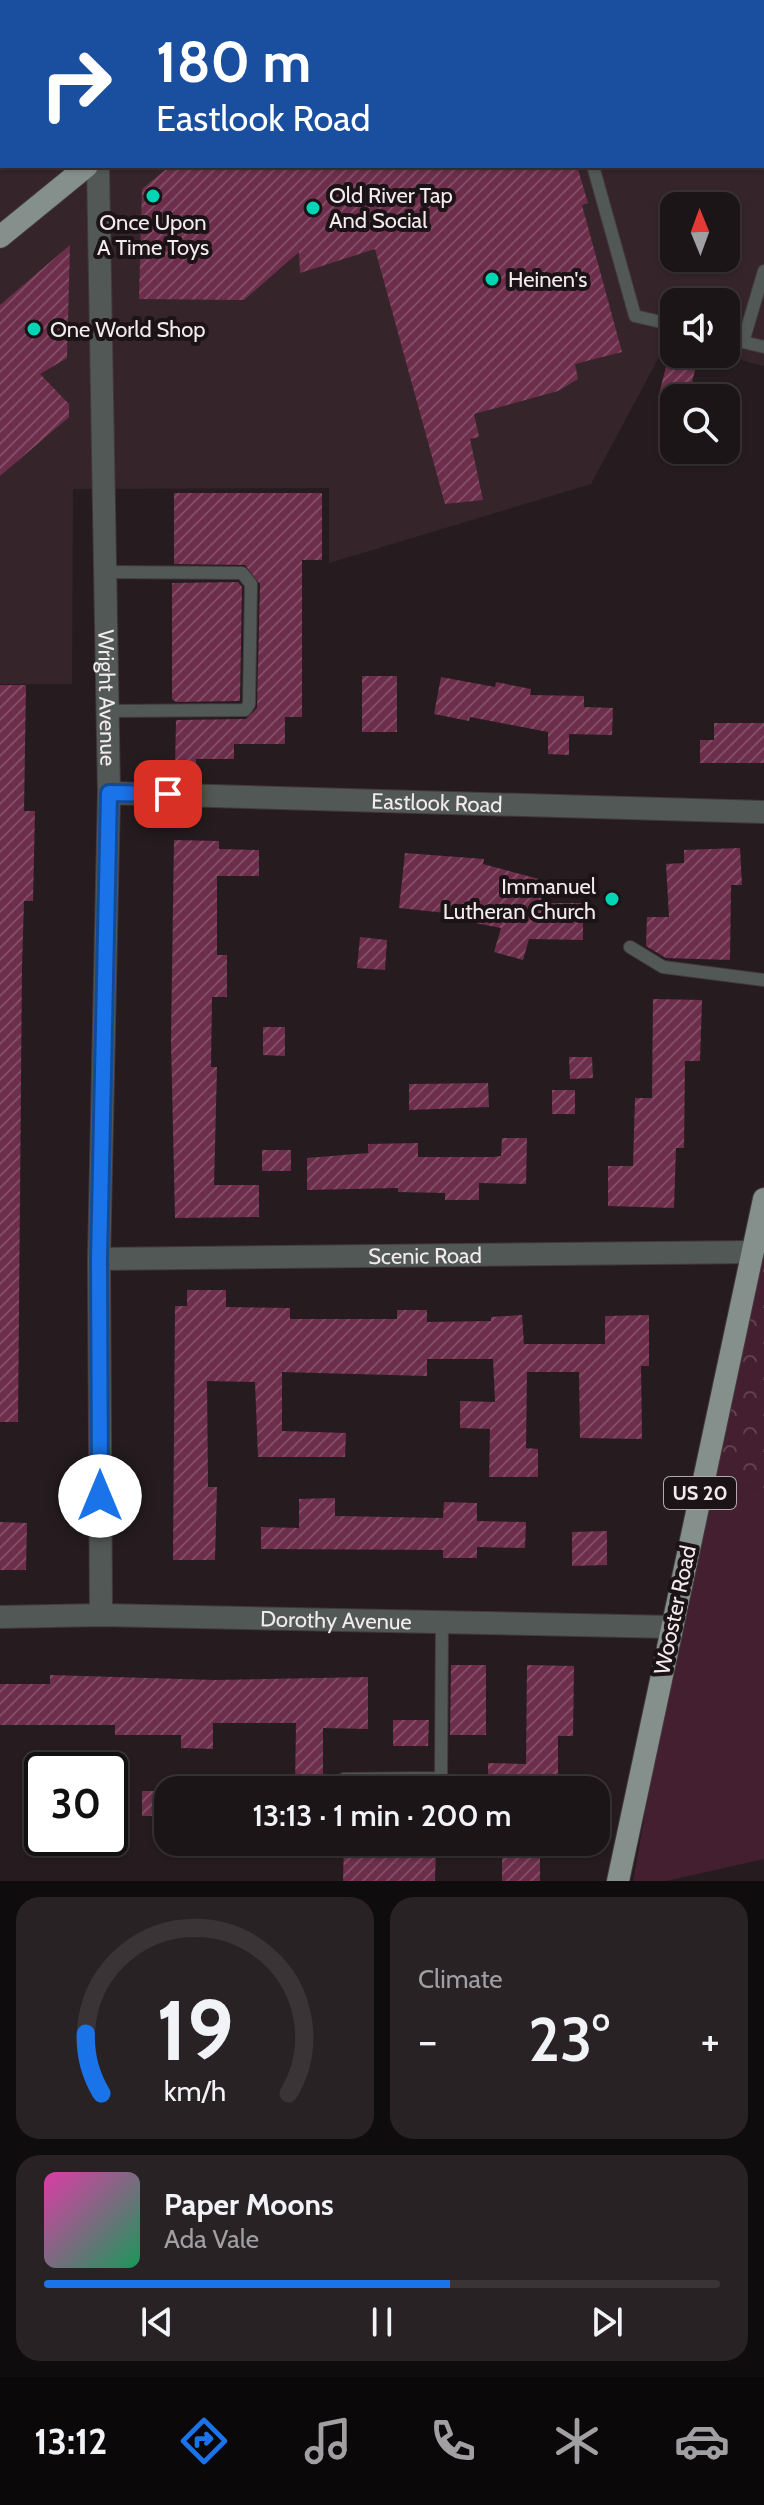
<!DOCTYPE html>
<html lang="en">
<head>
<meta charset="utf-8">
<style>
  body { margin:0; font-family:Cabin,sans-serif; background:#292225; color:#f1f3f6; height:100vh; display:flex; flex-direction:column; font-size:30px; white-space:nowrap }
  * { box-sizing:border-box; margin:0 }
  p { font-size:26px; color:#a09fa2 }
  .icon { flex:none; width:44px; height:44px; fill:none; stroke:currentColor; stroke-width:2; stroke-linecap:round; stroke-linejoin:round }
  .map { position:relative; height:1881px; overflow:hidden }
  .drawer { display:flex; flex-direction:column; gap:16px; padding:16px; background:#0f0c0d; flex:1 }
  .drawer>* { flex:none }
  .top-card { position:absolute; left:0px; top:0px; width:764px; height:168px; box-shadow:0 2px 6px #0004,0 0 0 2px #3a3437; background:#1a4fa0; color:#fff; overflow:hidden }
  .needle { width:52px; rotate:359deg }
  .fabs { position:absolute; left:660px; top:192px; display:grid; gap:16px }
  .fabs a { display:grid; place-items:center; width:80px; height:80px; border-radius:16px; background:#1c1518; box-shadow:0 2px 6px #0004,0 0 0 2px #3a3437; font-size:40px }
  .speed { position:absolute; left:24px; top:1752px; display:flex; gap:16px; font-size:40px; font-weight:700; text-align:center }
  .speed>* { display:grid; place-content:center; width:104px; height:104px; border-radius:50%; background:#1c1518; box-shadow:0 2px 6px #0004,0 0 0 2px #3a3437; line-height:1 }
  .speed .limit { border:4px solid #111; border-radius:12px; background:#fff; color:#111 }
  .pin { position:absolute; display:grid; place-items:center; width:68px; height:68px; color:#fff; margin:-34px; border-radius:16px; box-shadow:0 4px 12px #0006 }
  .me { position:absolute; width:88px; margin:-44px; rotate:0deg; stroke-linejoin:round; filter:drop-shadow(0 0 6px #0008) }
  .turn { display:flex; align-items:center; gap:28px; height:168px; padding:0 24px; font-size:36px }
  .turn .icon { width:104px; height:104px; stroke-width:2.5 }
  .turn b { display:block; font-size:56px; line-height:68px }
  .big { font-size:60px; font-weight:600; line-height:1.1 }
  .drawer .card { flex:1; display:flex; flex-direction:column; justify-content:center; gap:12px; min-width:0; padding:0 28px; border-radius:24px; background:#292225 }
  .drawer .dial { align-items:center; gap:0 }
  .dial svg { height:208px; overflow:visible; fill:none; stroke:#3a3437; stroke-width:7; stroke-linecap:round; text-anchor:middle }
  .dial text { fill:#f1f3f6; stroke:none }
  .song { display:flex; align-items:center; gap:24px }
  .cover { width:96px; height:96px; border-radius:12px; background:linear-gradient(135deg,hsl(320 70% 55%),hsl(150 70% 35%)) }
  .played { height:8px; border-radius:4px; background:linear-gradient(90deg,#1a73e8 60%,#3a3437 60%) }
  .keys { display:flex; justify-content:space-around; direction:ltr }
  .heat { display:flex; justify-content:space-between; align-items:center; font-size:44px; direction:ltr }
  .drawer .tiles { flex:1; display:grid; gap:16px; grid-template-columns:1fr 1fr }
  .card:last-child { grid-column:span 2 }
  .trip { position:absolute; left:154px; top:1776px; width:456px; height:80px; border-radius:24px; background:#1c1518; box-shadow:0 2px 6px #0004,0 0 0 2px #3a3437; font-weight:600; line-height:80px; text-align:center }
  .tab-bar { display:flex; height:128px; justify-content:space-around; align-items:center; background:#0b080a; color:#a09fa2 }
  .tab-bar .icon { width:56px; height:56px }
  .tab-bar .active { color:#1a73e8 }
  .tab-bar b { font-size:36px; color:#f1f3f6 }
  .map>svg:first-child { display:block }
  .built { fill:#35252b; fill-rule:evenodd }
  .grass { fill:#441f2f }
  .forest { fill:url(#forest-crowns) }
  .building { fill:url(#building-hatch) }
  .lines { fill:none; stroke-linecap:round; stroke-linejoin:round }
  .service-casing { stroke:#43393d; stroke-width:14 }
  .minor-casing { stroke:#43393d; stroke-width:24 }
  .primary-casing { stroke:#43393d; stroke-width:24 }
  .service { stroke:#525856; stroke-width:12 }
  .minor { stroke:#525856; stroke-width:22 }
  .primary { stroke:#85908d; stroke-width:22 }
  .route-casing { stroke:#114b97; stroke-width:20 }
  .route { stroke:#1a73e8; stroke-width:14 }
  .poi-dot { fill:#01d5b6; stroke:#1c1317; stroke-width:3 }
  .labels { text-anchor:middle; dominant-baseline:central; stroke-width:8; stroke-linejoin:round; paint-order:stroke }
  .shield { fill:#1c1317; stroke:#b2aaad; stroke-width:2 }
  .shield-label { font-size:20px; font-weight:bold; fill:#f2ebed }
  .poi-label { font-size:22px; fill:#f2ebed; stroke:#1c1317; text-anchor:start }
  .street-label { font-size:22px; fill:#f2ebed; stroke:#1c1317 }
</style>
</head>
<body>
<div class="map">
<svg width="764" height="1881" viewBox="0 0 764 1881">
  <defs>
    <pattern id="forest-crowns" width="20" height="18" patternUnits="userSpaceOnUse" patternTransform="scale(2)"><rect width="20" height="18" fill="#441f2f"/><path d="M2 6a3 3 0 1 1 6 0M12 15a3 3 0 1 1 6 0" fill="none" stroke="#5f404d"/></pattern>
    <pattern id="building-hatch" width="6" height="6" patternUnits="userSpaceOnUse" patternTransform="scale(2)"><rect width="6" height="6" fill="#6c2e4a"/><path d="M-1 1l2-2M0 6l6-6M5 7l2-2" fill="none" stroke="#814c64"/></pattern>
  </defs>
  <rect width="100%" height="100%" fill="#261c20"/>
  <path class="built" d="M 0,0 L 764,0 L 764,366 L 717,354 L 726,354 L 726,302 L 674,302 L 674,343 L 667,342 L 591,484 L 329,563 L 329,488 L 73,489 L 72,684 L 0,684 ZM 2,2 L 762,2 L 762,166 L 2,166 ZM 674,206 L 726,206 L 726,258 L 674,258 Z"/>
  <polygon class="grass" points="705,1479 764,1491 764,1859 666,1881 633,1881"/>
  <polygon class="forest" points="764,1182 764,1491 705,1479"/>
  <g class="building">
    <polygon points="170,166 577,166 588,203 582,205 622,352 575,364 578,379 558,391 474,414 479,437 470,439 483,500 445,504 375,249 300,273 299,252 244,300 139,299 142,189"/>
    <polygon points="70,245 67,358 40,374 69,404 69,417 0,476 0,305"/>
    <polygon points="668,359 696,366 688,398 658,398"/>
    <polygon points="174,493 322,493 322,560 302,560 302,717 285,717 285,744 234,744 234,759 196,759 196,769 175,768 176,720 246,719 257,708 260,584 245,565 174,564"/>
    <polygon points="238,582 242,587 240,701 176,702 172,699 172,583"/>
    <rect x="362" y="676" width="35" height="56"/>
    <polygon points="441,677 495,687 496,682 531,689 530,695 584,696 584,707 613,708 612,735 569,734 569,755 548,754 548,732 470,717 469,721 434,714"/>
    <polygon points="0,685 26,685 24,811 35,811 33,901 24,901 22,966 18,1422 0,1422"/>
    <polygon points="714,723 764,723 764,763 700,763 700,740 714,740"/>
    <polygon points="174,840 219,841 219,849 259,850 259,876 217,876 217,955 227,955 227,997 212,997 211,1067 217,1067 214,1185 259,1185 259,1217 175,1218 171,1041"/>
    <polygon points="740,848 742,885 731,885 730,960 666,958 646,946 647,917 669,917 666,864 684,863 684,850"/>
    <polygon points="405,853 484,859 483,864 546,881 540,903 583,903 583,940 529,939 523,960 494,952 501,928 445,917 446,913 399,908"/>
    <polygon points="360,937 387,940 385,970 357,968"/>
    <polygon points="653,999 702,1000 700,1061 685,1061 684,1148 676,1148 674,1208 608,1206 608,1166 633,1166 635,1098 652,1098"/>
    <polygon points="263,1027 285,1027 285,1056 263,1055"/>
    <polygon points="569,1057 592,1057 593,1078 570,1079"/>
    <polygon points="488,1083 489,1107 409,1110 409,1084"/>
    <rect x="552" y="1090" width="23" height="24"/>
    <polygon points="502,1138 527,1138 526,1184 479,1183 479,1200 445,1200 445,1193 398,1192 398,1188 307,1190 307,1158 368,1153 368,1144 418,1143 418,1157 494,1157 501,1156"/>
    <rect x="262" y="1150" width="29" height="21"/>
    <polygon points="187,1290 226,1290 226,1307 290,1308 290,1319 397,1319 397,1310 427,1310 427,1322 491,1321 491,1317 522,1315 524,1344 605,1344 605,1316 649,1315 649,1366 641,1366 642,1439 580,1438 579,1372 527,1372 526,1448 538,1449 538,1477 489,1477 490,1429 460,1428 460,1401 495,1402 493,1359 427,1359 427,1376 282,1372 282,1431 346,1433 345,1457 258,1457 255,1382 207,1381 208,1487 217,1487 215,1560 173,1560 175,1306 187,1306"/>
    <polygon points="335,1498 335,1516 443,1518 444,1502 477,1503 477,1521 526,1522 525,1548 477,1547 477,1558 443,1558 443,1550 261,1549 261,1527 299,1528 299,1499"/>
    <polygon points="0,1522 27,1523 26,1570 0,1570"/>
    <polygon points="607,1531 607,1565 572,1566 572,1532"/>
    <polygon points="451,1665 486,1665 486,1735 450,1735"/>
    <polygon points="527,1665 574,1666 573,1736 558,1736 558,1790 488,1790 488,1763 526,1764"/>
    <polygon points="50,1675 214,1680 368,1677 368,1729 323,1728 323,1790 295,1790 296,1723 213,1723 213,1749 181,1748 181,1735 115,1735 115,1725 0,1725 0,1684 50,1684"/>
    <polygon points="393,1720 429,1720 428,1746 393,1746"/>
    <rect x="142" y="1791" width="26" height="25"/>
    <polygon points="344,1842 369,1842 369,1849 436,1849 435,1881 343,1881"/>
    <rect x="502" y="1842" width="38" height="39"/>
  </g>
  <g class="lines">
    <g class="service-casing">
      <g id="service">
        <polyline points="319,0 320,2"/>
        <polyline points="422,2 425,0"/>
        <polyline points="593,166 635,316 674,325"/>
        <polyline points="726,338 764,347"/>
        <polyline points="743,342 764,271"/>
        <polyline points="105,572 242,573 251,584 249,704 245,710 107,711"/>
        <polyline points="630,947 663,967 764,980"/>
        <polyline points="344,1779 441,1778 442,1622"/>
      </g>
    </g>
    <g class="minor-casing">
      <g id="minor">
        <polyline points="659,0 661,2"/>
        <polyline points="762,74 764,75"/>
        <path id="s1" d="M 98,166 L 109,793 L 99,1259 L 101,1615"/>
        <path id="s2" d="M 109,793 L 764,812"/>
        <path id="s3" d="M 99,1259 L 753,1252"/>
        <path id="s4" d="M 0,1617 L 101,1615 L 671,1627"/>
      </g>
    </g>
    <g class="primary-casing">
      <g id="primary">
        <polyline points="303,2 306,0"/>
        <polyline points="0,237 87,166"/>
        <polyline points="618,1881 764,1199"/>
      </g>
    </g>
    <use href="#service" class="service"/>
    <use href="#minor" class="minor"/>
    <use href="#primary" class="primary"/>
  </g>
  <g class="lines">
    <g class="route-casing">
      <polyline id="route" points="100,1496 99,1259 109,793 168,794"/>
    </g>
    <use href="#route" class="route"/>
  </g>
  <g class="poi-dot">
    <circle cx="153" cy="196" r="8"/>
    <circle cx="313" cy="208" r="8"/>
    <circle cx="492" cy="279" r="8"/>
    <circle cx="34" cy="329" r="8"/>
    <circle cx="612" cy="899" r="8"/>
  </g>
  <g class="labels">
    <rect class="shield" x="664" y="1477" width="72" height="32" rx="6"/>
    <g class="shield-label">
      <text x="700" y="1493">US 20</text>
    </g>
    <g class="poi-label">
      <text x="329" y="195">Old River Tap<tspan x="329" dy="25">And Social</tspan></text>
      <text x="153" y="222" text-anchor="middle">Once Upon<tspan x="153" dy="25">A Time Toys</tspan></text>
      <text x="508" y="279">Heinen's</text>
      <text x="50" y="329">One World Shop</text>
      <text x="596" y="886" text-anchor="end">Immanuel<tspan x="596" dy="25">Lutheran Church</tspan></text>
    </g>
    <g class="street-label">
      <text stroke="none"><textPath href="#s1" startOffset="532">Wright Avenue</textPath></text>
      <text stroke="none"><textPath href="#s2" startOffset="328">Eastlook Road</textPath></text>
      <text stroke="none"><textPath href="#s3" startOffset="326">Scenic Road</textPath></text>
      <text transform="translate(675 1610) rotate(-78)">Wooster Road</text>
      <text stroke="none"><textPath href="#s4" startOffset="336">Dorothy Avenue</textPath></text>
    </g>
  </g>
</svg>
<div class="fabs">
<a><svg class="needle" viewBox="-14 -14 28 28"><path d="M0-13l5 13h-10z" fill="#e53935"/><path d="M0 13l5-13h-10z" fill="#a09fa2"/></svg></a>
<a><svg class="icon" aria-label="sound" viewBox="0 0 24 24"><path d="M4 9h4l5-4v14l-5-4H4zM17 9q2 3 0 6"/></svg></a>
<a><svg class="icon" aria-label="search" viewBox="0 0 24 24"><circle cx="10" cy="10" r="6"/><path d="M15 15l6 6"/></svg></a>
</div>
<div class="speed"><div class="limit">30</div></div>
<div class="pin" style="left:168px;top:794px;background:#d93025"><svg class="icon" aria-label="arrive" viewBox="0 0 24 24"><path d="M6 21V4h12l-3 4 3 4H6"/></svg></div>
<svg class="me" style="left:100px;top:1496px" viewBox="-20 -20 40 40"><circle r="19" fill="#fff"/><path d="M0-13L10 11 0 6-10 11z" fill="#1a73e8"/></svg>
<div class="trip">13:13 · 1 min · 200 m</div>
<div class="top-card">
<div class="turn"><svg class="icon" aria-label="right" viewBox="0 0 24 24"><path d="M7 20v-9h11M14 6l5 5-5 5"/></svg><div><b>180 m</b>Eastlook Road</div></div>
</div>
</div>
<section class="drawer">
<div class="tiles">
<div class="card dial"><svg viewBox="0 0 100 80">
<path d="M14 69A42 42 0 1 1 86 69"/>
<path d="M14 69A42 42 0 0 1 8 46" stroke="#1a73e8"/>
<text x="50" y="56" font-size="32" font-weight="700">19</text>
<text x="50" y="72" font-size="11">km/h</text>
</svg></div>
<div class="card"><p>Climate</p>
<div class="heat"><a>−</a><b class="big">23°</b><a>+</a></div>
</div>
<div class="card">
<div class="song"><i class="cover"></i><div><b>Paper Moons</b><p>Ada Vale</p></div></div>
<div class="played"></div>
<div class="keys"><svg class="icon" aria-label="previous" viewBox="0 0 24 24"><path d="M18 5L8 12l10 7zM5 5v14"/></svg><svg class="icon" aria-label="pause" viewBox="0 0 24 24"><path d="M8 5v14M16 5v14"/></svg><svg class="icon" aria-label="next" viewBox="0 0 24 24"><path d="M6 5l10 7-10 7zM19 5v14"/></svg></div>
</div>
</div>
</section>
<nav class="tab-bar">
<b>13:12</b>
<svg class="icon active" aria-label="directions" viewBox="0 0 24 24"><path d="M12 3l9 9-9 9-9-9zM9 14v-3h6M13 9l2 2-2 2"/></svg>
<svg class="icon" aria-label="music" viewBox="0 0 24 24"><path d="M9 18V5l10-2v13"/><circle cx="6" cy="18" r="3"/><circle cx="16" cy="16" r="3"/></svg>
<svg class="icon" aria-label="phone" viewBox="0 0 24 24"><path d="M5 4h4l2 5-3 2q2 4 5 5l2-3 5 2v4C11 20 4 13 5 4z"/></svg>
<svg class="icon" aria-label="climate" viewBox="0 0 24 24"><path d="M12 3v18M4 7l16 10M4 17L20 7"/></svg>
<svg class="icon" aria-label="car" viewBox="0 0 24 24"><path d="M5 17H2v-5l4-1 3-4h7l3 4 3 1v5h-3M9 17h6M6 11h13"/><circle cx="7" cy="17" r="2"/><circle cx="17" cy="17" r="2"/></svg>
</nav>
</body>
</html>
